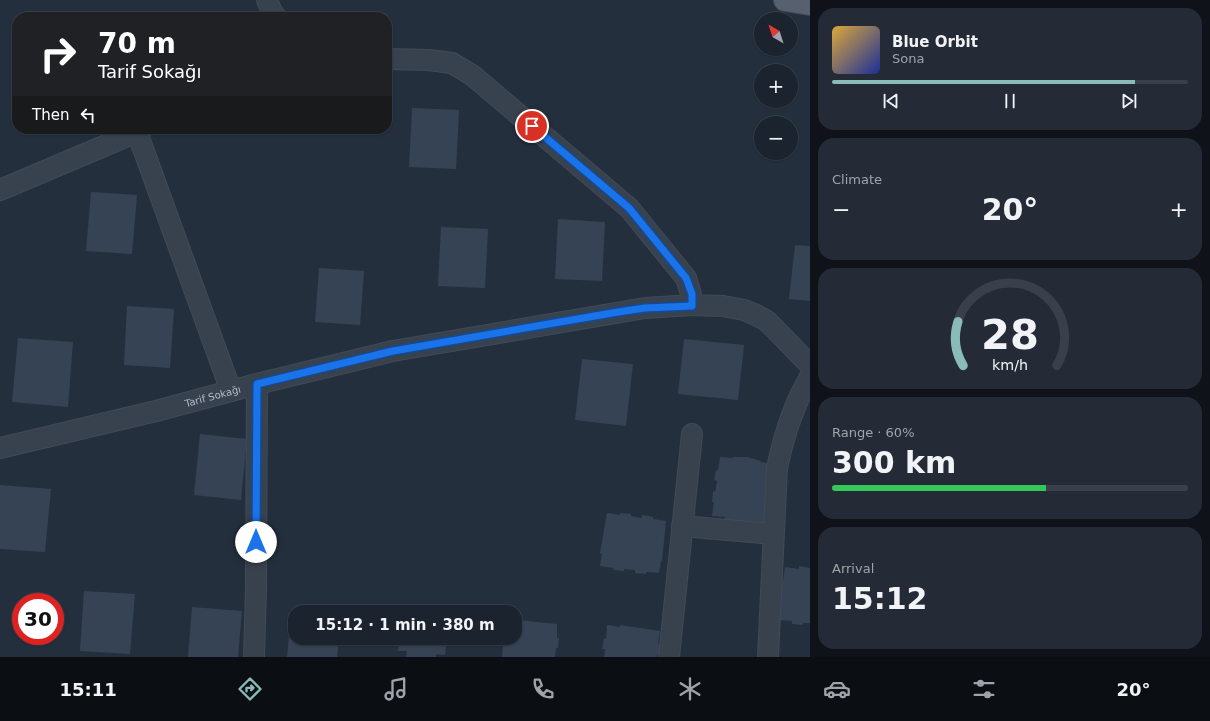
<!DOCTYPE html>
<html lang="en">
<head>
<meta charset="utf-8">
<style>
  body { margin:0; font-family:"DejaVu Sans",sans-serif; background:#242b36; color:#f1f3f6; height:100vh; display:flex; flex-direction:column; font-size:15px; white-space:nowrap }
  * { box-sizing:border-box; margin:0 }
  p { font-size:13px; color:#a0a4aa }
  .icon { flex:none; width:22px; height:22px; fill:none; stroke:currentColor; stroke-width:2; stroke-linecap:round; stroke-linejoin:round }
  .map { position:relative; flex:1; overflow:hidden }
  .panel { display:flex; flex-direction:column; gap:8px; padding:8px; background:#0f1319; width:400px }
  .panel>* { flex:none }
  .hud { position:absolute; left:12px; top:12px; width:380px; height:122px; border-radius:16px; box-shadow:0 1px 3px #0004,0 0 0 1px #39404a; background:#202124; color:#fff; overflow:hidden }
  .needle { width:26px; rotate:321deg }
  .tools { position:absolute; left:754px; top:12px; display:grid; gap:8px }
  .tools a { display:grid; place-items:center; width:44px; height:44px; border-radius:50%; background:#1b232e; box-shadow:0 1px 3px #0004,0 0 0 1px #39404a; font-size:20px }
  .speed { position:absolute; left:12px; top:593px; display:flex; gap:8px; font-size:20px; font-weight:700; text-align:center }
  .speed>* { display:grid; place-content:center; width:52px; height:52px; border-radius:50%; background:#1b232e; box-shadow:0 1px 3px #0004,0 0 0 1px #39404a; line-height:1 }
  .speed .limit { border:6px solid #d22; background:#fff; color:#111 }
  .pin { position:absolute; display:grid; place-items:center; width:34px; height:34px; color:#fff; margin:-17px; border:2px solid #fff; border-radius:50%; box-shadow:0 1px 4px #0007 }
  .me { position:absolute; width:44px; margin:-22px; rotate:0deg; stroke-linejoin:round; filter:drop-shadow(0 0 3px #0008) }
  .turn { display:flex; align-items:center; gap:14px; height:84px; padding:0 20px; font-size:18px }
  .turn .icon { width:52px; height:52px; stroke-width:2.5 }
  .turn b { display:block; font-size:28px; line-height:34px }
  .then { display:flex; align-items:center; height:38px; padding:0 20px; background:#0003; gap:8px; font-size:15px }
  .big { font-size:30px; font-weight:600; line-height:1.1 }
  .panel .widget { flex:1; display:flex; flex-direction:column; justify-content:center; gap:6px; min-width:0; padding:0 14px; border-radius:16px; background:#242b36 }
  .panel .dial { align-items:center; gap:0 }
  .dial svg { height:104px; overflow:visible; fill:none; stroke:#39404a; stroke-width:7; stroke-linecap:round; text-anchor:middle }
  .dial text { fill:#f1f3f6; stroke:none }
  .song { display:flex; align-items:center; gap:12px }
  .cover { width:48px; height:48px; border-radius:6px; background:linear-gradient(135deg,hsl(40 70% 55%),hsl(230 70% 35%)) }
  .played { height:4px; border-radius:2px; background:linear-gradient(90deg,#8bbbb9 85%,#39404a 85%) }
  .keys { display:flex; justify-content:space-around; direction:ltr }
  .heat { display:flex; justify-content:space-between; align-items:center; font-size:22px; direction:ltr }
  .charge { height:6px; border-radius:3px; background:linear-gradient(90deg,#34c759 60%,#39404a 0) }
  .trip { position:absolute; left:288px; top:605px; width:234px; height:40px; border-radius:16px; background:#1b232e; box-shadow:0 1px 3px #0004,0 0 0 1px #39404a; font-weight:600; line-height:40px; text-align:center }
  .menu { display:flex; height:64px; justify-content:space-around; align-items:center; background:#0b0e12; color:#a0a4aa }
  .menu .icon { width:28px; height:28px }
  .menu .selected { color:#8bbbb9 }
  .menu b { font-size:18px; color:#f1f3f6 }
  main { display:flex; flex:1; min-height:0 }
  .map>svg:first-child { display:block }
  .building { fill:#364354 }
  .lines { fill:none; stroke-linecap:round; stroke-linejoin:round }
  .minor-casing { stroke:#414a57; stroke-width:22 }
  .major-casing { stroke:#414a57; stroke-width:24 }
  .minor { stroke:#38414e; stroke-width:20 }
  .major { stroke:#56606e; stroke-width:22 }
  .route-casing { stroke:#114b97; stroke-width:10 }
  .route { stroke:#1a73e8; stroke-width:7 }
  .labels { text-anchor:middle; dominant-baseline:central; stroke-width:4; stroke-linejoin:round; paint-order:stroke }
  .street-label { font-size:10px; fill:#b4bcc9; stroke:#1d2633 }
</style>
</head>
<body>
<main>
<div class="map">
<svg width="810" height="657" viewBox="0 0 810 657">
  <rect width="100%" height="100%" fill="#242f3e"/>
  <g class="building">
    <polygon points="412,108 459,110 456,169 409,167"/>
    <polygon points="91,192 137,195 132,254 86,251"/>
    <polygon points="558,219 605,222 602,281 555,279"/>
    <polygon points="441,227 488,229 485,288 438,286"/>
    <polygon points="795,245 810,246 810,301 789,299"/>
    <polygon points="319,268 364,271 360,325 315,322"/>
    <polygon points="127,306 174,309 170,368 124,365"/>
    <polygon points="18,338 73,342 68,407 12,402"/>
    <polygon points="684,339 744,345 738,400 678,394"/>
    <polygon points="582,359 633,364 626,426 575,420"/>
    <polygon points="200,434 247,439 241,500 194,495"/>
    <polygon points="720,457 733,458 733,457 747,457 761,461 760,462 773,464 765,523 752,521 752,522 738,522 724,519 725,517 712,516 714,502 712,502 713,491 715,492 717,481 714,480 716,470 718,470"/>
    <polygon points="0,485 51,489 45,552 0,549"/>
    <polygon points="607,513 620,515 620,513 631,514 631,516 642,518 642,515 653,517 653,519 666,521 662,561 661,561 659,573 646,572 646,574 635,573 635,570 624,569 624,571 613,570 614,568 600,566 602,554 600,553"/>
    <polygon points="799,566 810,568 810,623 803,623 803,625 792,624 792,621 779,620 781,607 779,607 785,567 799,569"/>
    <polygon points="84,591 135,594 130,654 80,651"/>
    <polygon points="192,607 242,611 238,657 188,657"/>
    <polygon points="517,620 557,624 557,638 559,638 558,648 556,648 555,657 502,657 503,645 501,645 501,638 515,638 515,621 517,621"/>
    <polygon points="290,625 295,626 295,638 339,638 337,657 287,657"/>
    <polygon points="607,625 620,627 620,625 660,631 658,644 661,645 660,656 657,655 657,657 604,657 605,649 602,649 604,638 606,639"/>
    <polygon points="399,638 447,638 445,655 436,654 436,657 406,657 407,651 398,651"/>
  </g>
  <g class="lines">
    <g class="minor-casing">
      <g id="minor">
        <polyline points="267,0 272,12 276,17"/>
        <polyline points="387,59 429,60 452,63 472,75 629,208 686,278 691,294 692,305"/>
        <polyline points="137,132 231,391"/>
        <polyline points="0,190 137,132 142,129"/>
        <path id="s1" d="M 0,448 L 156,411 L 257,384 L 393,351 L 645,308 L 692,305 L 723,306 L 744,310 L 756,315 L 767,321 L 810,365"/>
        <polyline points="682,526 773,534"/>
        <polyline points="254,657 256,589 257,384"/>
        <polyline points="669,657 692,434"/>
        <path d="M 768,657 L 777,468 C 784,435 793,405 810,377"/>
      </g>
    </g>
    <g class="major-casing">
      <polyline id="major" points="785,0 810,4"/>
    </g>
    <use href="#minor" class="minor"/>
    <use href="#major" class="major"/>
  </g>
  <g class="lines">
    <g class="route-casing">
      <polyline id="route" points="256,542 257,384 393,351 618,312 645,308 692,306 692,294 686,278 629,208 532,126"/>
    </g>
    <use href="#route" class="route"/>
  </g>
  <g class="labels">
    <g class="street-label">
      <text stroke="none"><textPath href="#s1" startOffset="219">Tarif Sokağı</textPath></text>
    </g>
  </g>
</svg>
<div class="tools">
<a><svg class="needle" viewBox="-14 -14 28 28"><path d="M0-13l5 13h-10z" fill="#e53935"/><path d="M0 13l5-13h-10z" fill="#a0a4aa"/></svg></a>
<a>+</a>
<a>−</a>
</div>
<div class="speed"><div class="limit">30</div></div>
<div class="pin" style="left:532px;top:126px;background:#d93025"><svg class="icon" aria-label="arrive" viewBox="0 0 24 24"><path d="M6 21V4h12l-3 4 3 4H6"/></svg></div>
<svg class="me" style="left:256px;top:542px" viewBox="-20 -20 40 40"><circle r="19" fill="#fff"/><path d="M0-13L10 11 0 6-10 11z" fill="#1a73e8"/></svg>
<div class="trip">15:12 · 1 min · 380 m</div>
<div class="hud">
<div class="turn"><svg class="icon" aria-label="right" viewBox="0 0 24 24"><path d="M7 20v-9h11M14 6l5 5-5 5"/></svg><div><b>70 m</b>Tarif Sokağı</div></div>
<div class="then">Then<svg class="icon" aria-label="left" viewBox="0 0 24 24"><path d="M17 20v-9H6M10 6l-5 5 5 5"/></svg></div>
</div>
</div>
<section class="panel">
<div class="widget">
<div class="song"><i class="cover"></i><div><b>Blue Orbit</b><p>Sona</p></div></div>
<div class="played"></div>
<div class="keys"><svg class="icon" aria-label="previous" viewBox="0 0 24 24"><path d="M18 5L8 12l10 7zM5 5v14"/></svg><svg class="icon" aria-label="pause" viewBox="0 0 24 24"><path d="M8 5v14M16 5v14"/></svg><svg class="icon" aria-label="next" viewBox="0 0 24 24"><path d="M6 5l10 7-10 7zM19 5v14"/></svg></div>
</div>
<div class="widget"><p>Climate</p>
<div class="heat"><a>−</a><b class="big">20°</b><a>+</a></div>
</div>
<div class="widget dial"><svg viewBox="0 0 100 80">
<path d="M14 69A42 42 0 1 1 86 69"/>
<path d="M14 69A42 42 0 0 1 10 35" stroke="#8bbbb9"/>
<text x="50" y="56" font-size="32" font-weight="700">28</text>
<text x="50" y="72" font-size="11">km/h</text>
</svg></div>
<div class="widget"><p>Range · 60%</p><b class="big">300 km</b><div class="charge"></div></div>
<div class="widget"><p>Arrival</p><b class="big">15:12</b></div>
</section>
</main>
<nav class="menu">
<b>15:11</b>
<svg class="icon selected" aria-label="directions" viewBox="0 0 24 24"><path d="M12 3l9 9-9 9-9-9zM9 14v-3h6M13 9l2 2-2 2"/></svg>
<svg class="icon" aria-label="music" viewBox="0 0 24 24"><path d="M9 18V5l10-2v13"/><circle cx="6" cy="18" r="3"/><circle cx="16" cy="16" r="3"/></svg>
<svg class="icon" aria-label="phone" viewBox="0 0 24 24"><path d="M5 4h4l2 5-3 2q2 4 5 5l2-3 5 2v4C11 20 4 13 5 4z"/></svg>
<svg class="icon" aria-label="climate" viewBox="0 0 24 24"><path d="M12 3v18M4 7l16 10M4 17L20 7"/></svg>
<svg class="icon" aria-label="car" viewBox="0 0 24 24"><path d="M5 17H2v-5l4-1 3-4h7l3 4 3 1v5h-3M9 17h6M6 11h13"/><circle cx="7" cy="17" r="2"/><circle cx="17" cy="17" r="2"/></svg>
<svg class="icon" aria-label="filters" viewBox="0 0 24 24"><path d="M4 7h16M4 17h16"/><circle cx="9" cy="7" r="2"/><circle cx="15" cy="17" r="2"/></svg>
<b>20°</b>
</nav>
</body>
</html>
